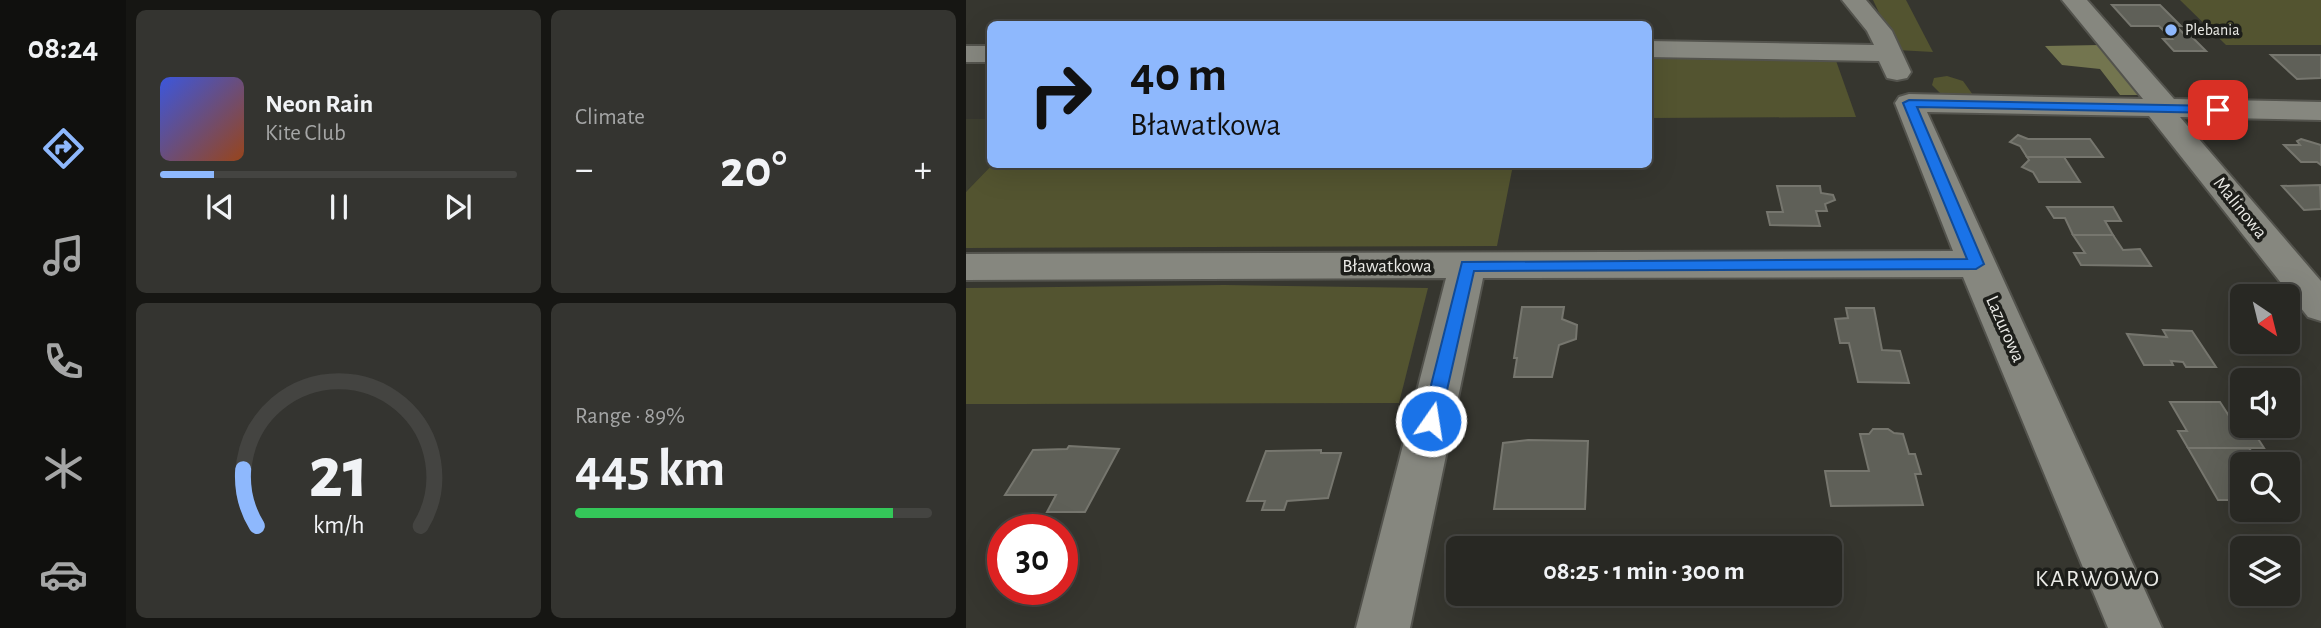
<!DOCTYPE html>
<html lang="en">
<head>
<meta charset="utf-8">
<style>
  body { margin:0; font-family:"Alegreya Sans",sans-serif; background:#343430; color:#f1f3f6; height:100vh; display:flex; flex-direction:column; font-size:26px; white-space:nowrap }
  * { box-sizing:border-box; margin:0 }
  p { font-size:23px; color:#a5a6a6 }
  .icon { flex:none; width:38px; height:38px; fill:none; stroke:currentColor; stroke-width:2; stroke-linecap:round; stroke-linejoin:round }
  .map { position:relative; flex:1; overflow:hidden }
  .details { display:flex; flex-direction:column; gap:10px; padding:10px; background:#161613; width:840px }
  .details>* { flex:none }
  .guide { position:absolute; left:21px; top:21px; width:665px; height:147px; border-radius:10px; box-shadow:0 7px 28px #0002,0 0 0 2px #444441; background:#8eb8fd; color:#111; overflow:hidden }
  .needle { width:46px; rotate:145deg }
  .buttons { position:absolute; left:1264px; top:284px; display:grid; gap:14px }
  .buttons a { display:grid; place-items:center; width:70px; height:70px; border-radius:10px; background:#282823; box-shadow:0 7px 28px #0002,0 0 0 2px #444441; font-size:35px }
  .speed { position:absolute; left:21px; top:514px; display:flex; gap:14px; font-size:35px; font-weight:700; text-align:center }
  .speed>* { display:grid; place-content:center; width:91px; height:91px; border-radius:50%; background:#282823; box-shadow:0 7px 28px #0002,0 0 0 2px #444441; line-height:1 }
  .speed .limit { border:10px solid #d22; background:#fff; color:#111 }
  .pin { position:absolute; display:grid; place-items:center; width:60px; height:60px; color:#fff; margin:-30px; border-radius:14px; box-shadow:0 4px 10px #0006 }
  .me { position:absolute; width:77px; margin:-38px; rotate:13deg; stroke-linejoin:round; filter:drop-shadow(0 0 5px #0008) }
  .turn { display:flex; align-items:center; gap:24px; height:147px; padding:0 28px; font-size:32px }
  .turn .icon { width:91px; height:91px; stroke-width:2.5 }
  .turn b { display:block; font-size:49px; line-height:60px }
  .big { font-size:52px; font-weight:600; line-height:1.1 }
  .details .tile { flex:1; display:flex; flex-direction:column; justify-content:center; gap:10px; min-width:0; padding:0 24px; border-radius:10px; background:#343430 }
  .details .dial { align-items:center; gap:0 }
  .dial svg { height:182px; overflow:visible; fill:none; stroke:#444441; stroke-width:7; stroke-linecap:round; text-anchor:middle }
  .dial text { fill:#f1f3f6; stroke:none }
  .song { display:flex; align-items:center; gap:21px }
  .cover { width:84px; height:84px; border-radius:10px; background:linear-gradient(135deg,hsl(230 70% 55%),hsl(20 70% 35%)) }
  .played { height:7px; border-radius:4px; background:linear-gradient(90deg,#8eb8fd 15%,#444441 15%) }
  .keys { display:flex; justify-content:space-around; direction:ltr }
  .heat { display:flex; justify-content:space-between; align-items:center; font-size:38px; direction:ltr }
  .charge { height:10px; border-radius:5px; background:linear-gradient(90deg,#34c759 89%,#444441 0) }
  .details .tiles { flex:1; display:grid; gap:10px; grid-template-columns:repeat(2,1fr) }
  .trip { position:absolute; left:480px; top:536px; width:396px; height:70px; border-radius:10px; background:#282823; box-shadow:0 7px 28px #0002,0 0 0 2px #444441; font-weight:600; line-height:70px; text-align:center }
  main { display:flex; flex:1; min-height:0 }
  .tabs { display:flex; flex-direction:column; width:126px; justify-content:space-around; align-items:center; background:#10100e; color:#a5a6a6 }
  .tabs .icon { width:49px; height:49px }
  .tabs .current { color:#8eb8fd }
  .tabs b { font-size:32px; color:#f1f3f6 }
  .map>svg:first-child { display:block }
  .built { fill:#3d3e30 }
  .green { fill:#535430 }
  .forest { fill:#73754f }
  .building { fill:#5f6058; stroke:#76766e; stroke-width:2 }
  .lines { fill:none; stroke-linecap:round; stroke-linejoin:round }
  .minor-casing { stroke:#53534d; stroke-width:4 }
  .minor { fill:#86877f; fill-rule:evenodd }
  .route { fill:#1a73e8; stroke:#114b97; stroke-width:2 }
  .poi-dot { fill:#8eb8fd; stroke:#1d1e1a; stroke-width:2.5 }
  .labels { text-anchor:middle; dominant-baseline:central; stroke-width:7; stroke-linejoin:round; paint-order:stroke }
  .far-poi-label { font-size:16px; fill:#eaeae6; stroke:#1d1e1a; text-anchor:start }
  .street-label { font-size:19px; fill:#eaeae6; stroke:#1d1e1a }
  .near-neighbourhood-label { font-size:24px; letter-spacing:2px; fill:#eaeae6; stroke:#1d1e1a }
</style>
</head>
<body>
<main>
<nav class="tabs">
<b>08:24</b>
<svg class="icon current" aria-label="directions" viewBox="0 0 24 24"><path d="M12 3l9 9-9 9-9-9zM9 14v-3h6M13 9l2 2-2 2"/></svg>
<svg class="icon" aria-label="music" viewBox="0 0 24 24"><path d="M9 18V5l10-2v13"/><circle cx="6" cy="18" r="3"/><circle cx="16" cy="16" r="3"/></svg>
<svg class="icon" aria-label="phone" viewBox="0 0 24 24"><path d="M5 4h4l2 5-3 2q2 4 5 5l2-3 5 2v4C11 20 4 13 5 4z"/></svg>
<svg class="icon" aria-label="climate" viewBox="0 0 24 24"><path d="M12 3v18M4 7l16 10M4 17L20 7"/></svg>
<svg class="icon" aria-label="car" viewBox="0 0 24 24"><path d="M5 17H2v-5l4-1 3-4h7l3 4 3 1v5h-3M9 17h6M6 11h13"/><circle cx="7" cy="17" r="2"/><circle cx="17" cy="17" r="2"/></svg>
</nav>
<section class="details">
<div class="tiles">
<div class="tile">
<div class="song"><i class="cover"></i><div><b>Neon Rain</b><p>Kite Club</p></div></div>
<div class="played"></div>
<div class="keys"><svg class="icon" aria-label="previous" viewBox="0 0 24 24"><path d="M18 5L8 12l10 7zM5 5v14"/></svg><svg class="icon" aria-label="pause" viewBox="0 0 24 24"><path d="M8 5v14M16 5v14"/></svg><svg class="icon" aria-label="next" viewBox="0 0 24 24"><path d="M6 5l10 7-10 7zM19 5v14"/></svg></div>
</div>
<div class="tile"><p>Climate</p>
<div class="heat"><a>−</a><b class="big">20°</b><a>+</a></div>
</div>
<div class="tile dial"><svg viewBox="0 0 100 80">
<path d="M14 69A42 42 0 1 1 86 69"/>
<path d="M14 69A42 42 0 0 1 8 44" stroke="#8eb8fd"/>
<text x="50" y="56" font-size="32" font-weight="700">21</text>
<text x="50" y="72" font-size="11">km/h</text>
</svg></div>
<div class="tile"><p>Range · 89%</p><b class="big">445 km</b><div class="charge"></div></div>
</div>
</section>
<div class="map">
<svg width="1355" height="628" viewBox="0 0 1355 628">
  <rect width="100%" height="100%" fill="#36362f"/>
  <polygon class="built" points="0,119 24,119 26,165 0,192"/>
  <g class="green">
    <polygon points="907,0 940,0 967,52 931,50"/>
    <polygon points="1214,0 1355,0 1355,45 1260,45"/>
    <polygon points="683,53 868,55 890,117 683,118"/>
    <polygon points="981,76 997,81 1007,95 976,95 966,85 968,78"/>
    <polygon points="26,165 26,164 547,165 531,246 0,248 0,192"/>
    <polygon points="258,285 462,288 433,403 0,404 0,288"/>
  </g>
  <polygon class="forest" points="1134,45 1180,95 1154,95 1134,69 1096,65 1079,46"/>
  <g class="building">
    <polygon points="1146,5 1194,5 1215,26 1210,26 1218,34 1223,34 1240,51 1208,51 1197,39 1206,39 1193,26 1165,26"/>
    <polygon points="1305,55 1355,55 1355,78 1331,79"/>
    <polygon points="1052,135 1062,139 1124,139 1137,157 1061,157 1054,146 1044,142"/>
    <polygon points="1335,139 1355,145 1355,165 1351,162 1335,162 1318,145 1334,145 1331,141"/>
    <polygon points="1061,157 1098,157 1114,182 1073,182 1067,172 1056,167 1063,160"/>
    <polygon points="1354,185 1355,209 1338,210 1316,186"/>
    <polygon points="811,186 854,186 855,193 867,195 869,200 859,204 861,211 850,211 854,226 804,225 801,212 817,212"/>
    <polygon points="1081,207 1147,207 1155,221 1139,221 1147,235 1107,235 1099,218 1088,218"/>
    <polygon points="1107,235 1147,235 1157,250 1174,249 1185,266 1115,265 1108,253 1119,253"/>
    <polygon points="556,307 598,307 596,319 611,325 610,339 593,345 586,377 548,377 551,358 548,358"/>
    <polygon points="880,308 908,308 916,350 934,351 943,383 892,382 883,343 874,343 869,319 882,318"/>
    <polygon points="1197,330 1226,331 1250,367 1220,367 1217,362 1205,361 1207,365 1178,365 1161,334 1201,337"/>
    <polygon points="1204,402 1254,402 1265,419 1276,419 1276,425 1283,425 1298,448 1222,448 1212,431 1221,431"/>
    <polygon points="907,429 922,429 928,433 937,434 943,454 949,454 955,474 949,474 957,505 865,506 859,471 903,471 894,434 903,434"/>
    <polygon points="562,440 622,441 619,509 528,509 537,443"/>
    <polygon points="103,446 153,449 119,512 81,512 90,495 39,495 67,450 101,449"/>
    <polygon points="1222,448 1283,448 1294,464 1276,464 1276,500 1252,500"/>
    <polygon points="355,450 355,453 375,453 362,498 321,501 318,510 296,510 299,501 281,501 300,451"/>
  </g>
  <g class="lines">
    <g class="minor-casing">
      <g id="minor">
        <polygon points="876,0 900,0 926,31 945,72 941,78 931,80 921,78 913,61 682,57 682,41 908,45 901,31"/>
        <polygon points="1096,0 1121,0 1208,99 1355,102 1355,120 1214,117 1355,281 1355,321 1342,317 1183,116 961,112 1196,628 1142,628 997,277 517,278 444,628 390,628 480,278 0,280 0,254 987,251 929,103 933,97 943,94 1177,99"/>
        <rect x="0" y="46" width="24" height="16"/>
      </g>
    </g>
    <use href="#minor" class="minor"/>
  </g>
  <polygon class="route" points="943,100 1252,106 1258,110 1252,113 951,107 1018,264 1010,269 508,271 474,421 472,426 465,428 459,426 456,421 496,262 1001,259 937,103"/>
  <circle class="poi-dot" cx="1205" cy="30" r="7"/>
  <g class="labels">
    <g class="far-poi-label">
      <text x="1219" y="30">Plebania</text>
    </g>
    <g class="street-label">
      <text transform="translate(1274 208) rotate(51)">Malinowa</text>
      <text x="421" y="266">Bławatkowa</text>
      <text transform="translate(1039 329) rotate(66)">Lazurowa</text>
    </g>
    <g class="near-neighbourhood-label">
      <text x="1132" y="579">KARWOWO</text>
    </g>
  </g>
</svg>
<div class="buttons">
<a><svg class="needle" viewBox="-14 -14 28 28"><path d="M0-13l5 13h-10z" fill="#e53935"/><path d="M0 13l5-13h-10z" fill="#a5a6a6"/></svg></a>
<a><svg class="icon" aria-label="sound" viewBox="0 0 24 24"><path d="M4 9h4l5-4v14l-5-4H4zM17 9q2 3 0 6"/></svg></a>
<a><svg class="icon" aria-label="search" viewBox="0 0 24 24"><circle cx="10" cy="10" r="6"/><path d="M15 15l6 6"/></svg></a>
<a><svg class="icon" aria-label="layers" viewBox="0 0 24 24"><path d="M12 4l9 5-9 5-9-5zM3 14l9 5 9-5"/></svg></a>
</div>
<div class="speed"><div class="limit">30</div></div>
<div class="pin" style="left:1252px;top:110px;background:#d93025"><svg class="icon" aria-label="arrive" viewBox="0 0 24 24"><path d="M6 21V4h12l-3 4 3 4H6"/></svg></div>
<svg class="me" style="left:465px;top:421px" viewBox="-20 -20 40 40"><circle r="17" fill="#1a73e8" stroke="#fff" stroke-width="3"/><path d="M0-11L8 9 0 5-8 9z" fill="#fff"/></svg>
<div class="trip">08:25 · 1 min · 300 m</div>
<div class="guide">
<div class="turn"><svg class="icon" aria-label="right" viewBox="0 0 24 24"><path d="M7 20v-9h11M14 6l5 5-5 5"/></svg><div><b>40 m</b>Bławatkowa</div></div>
</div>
</div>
</main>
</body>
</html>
